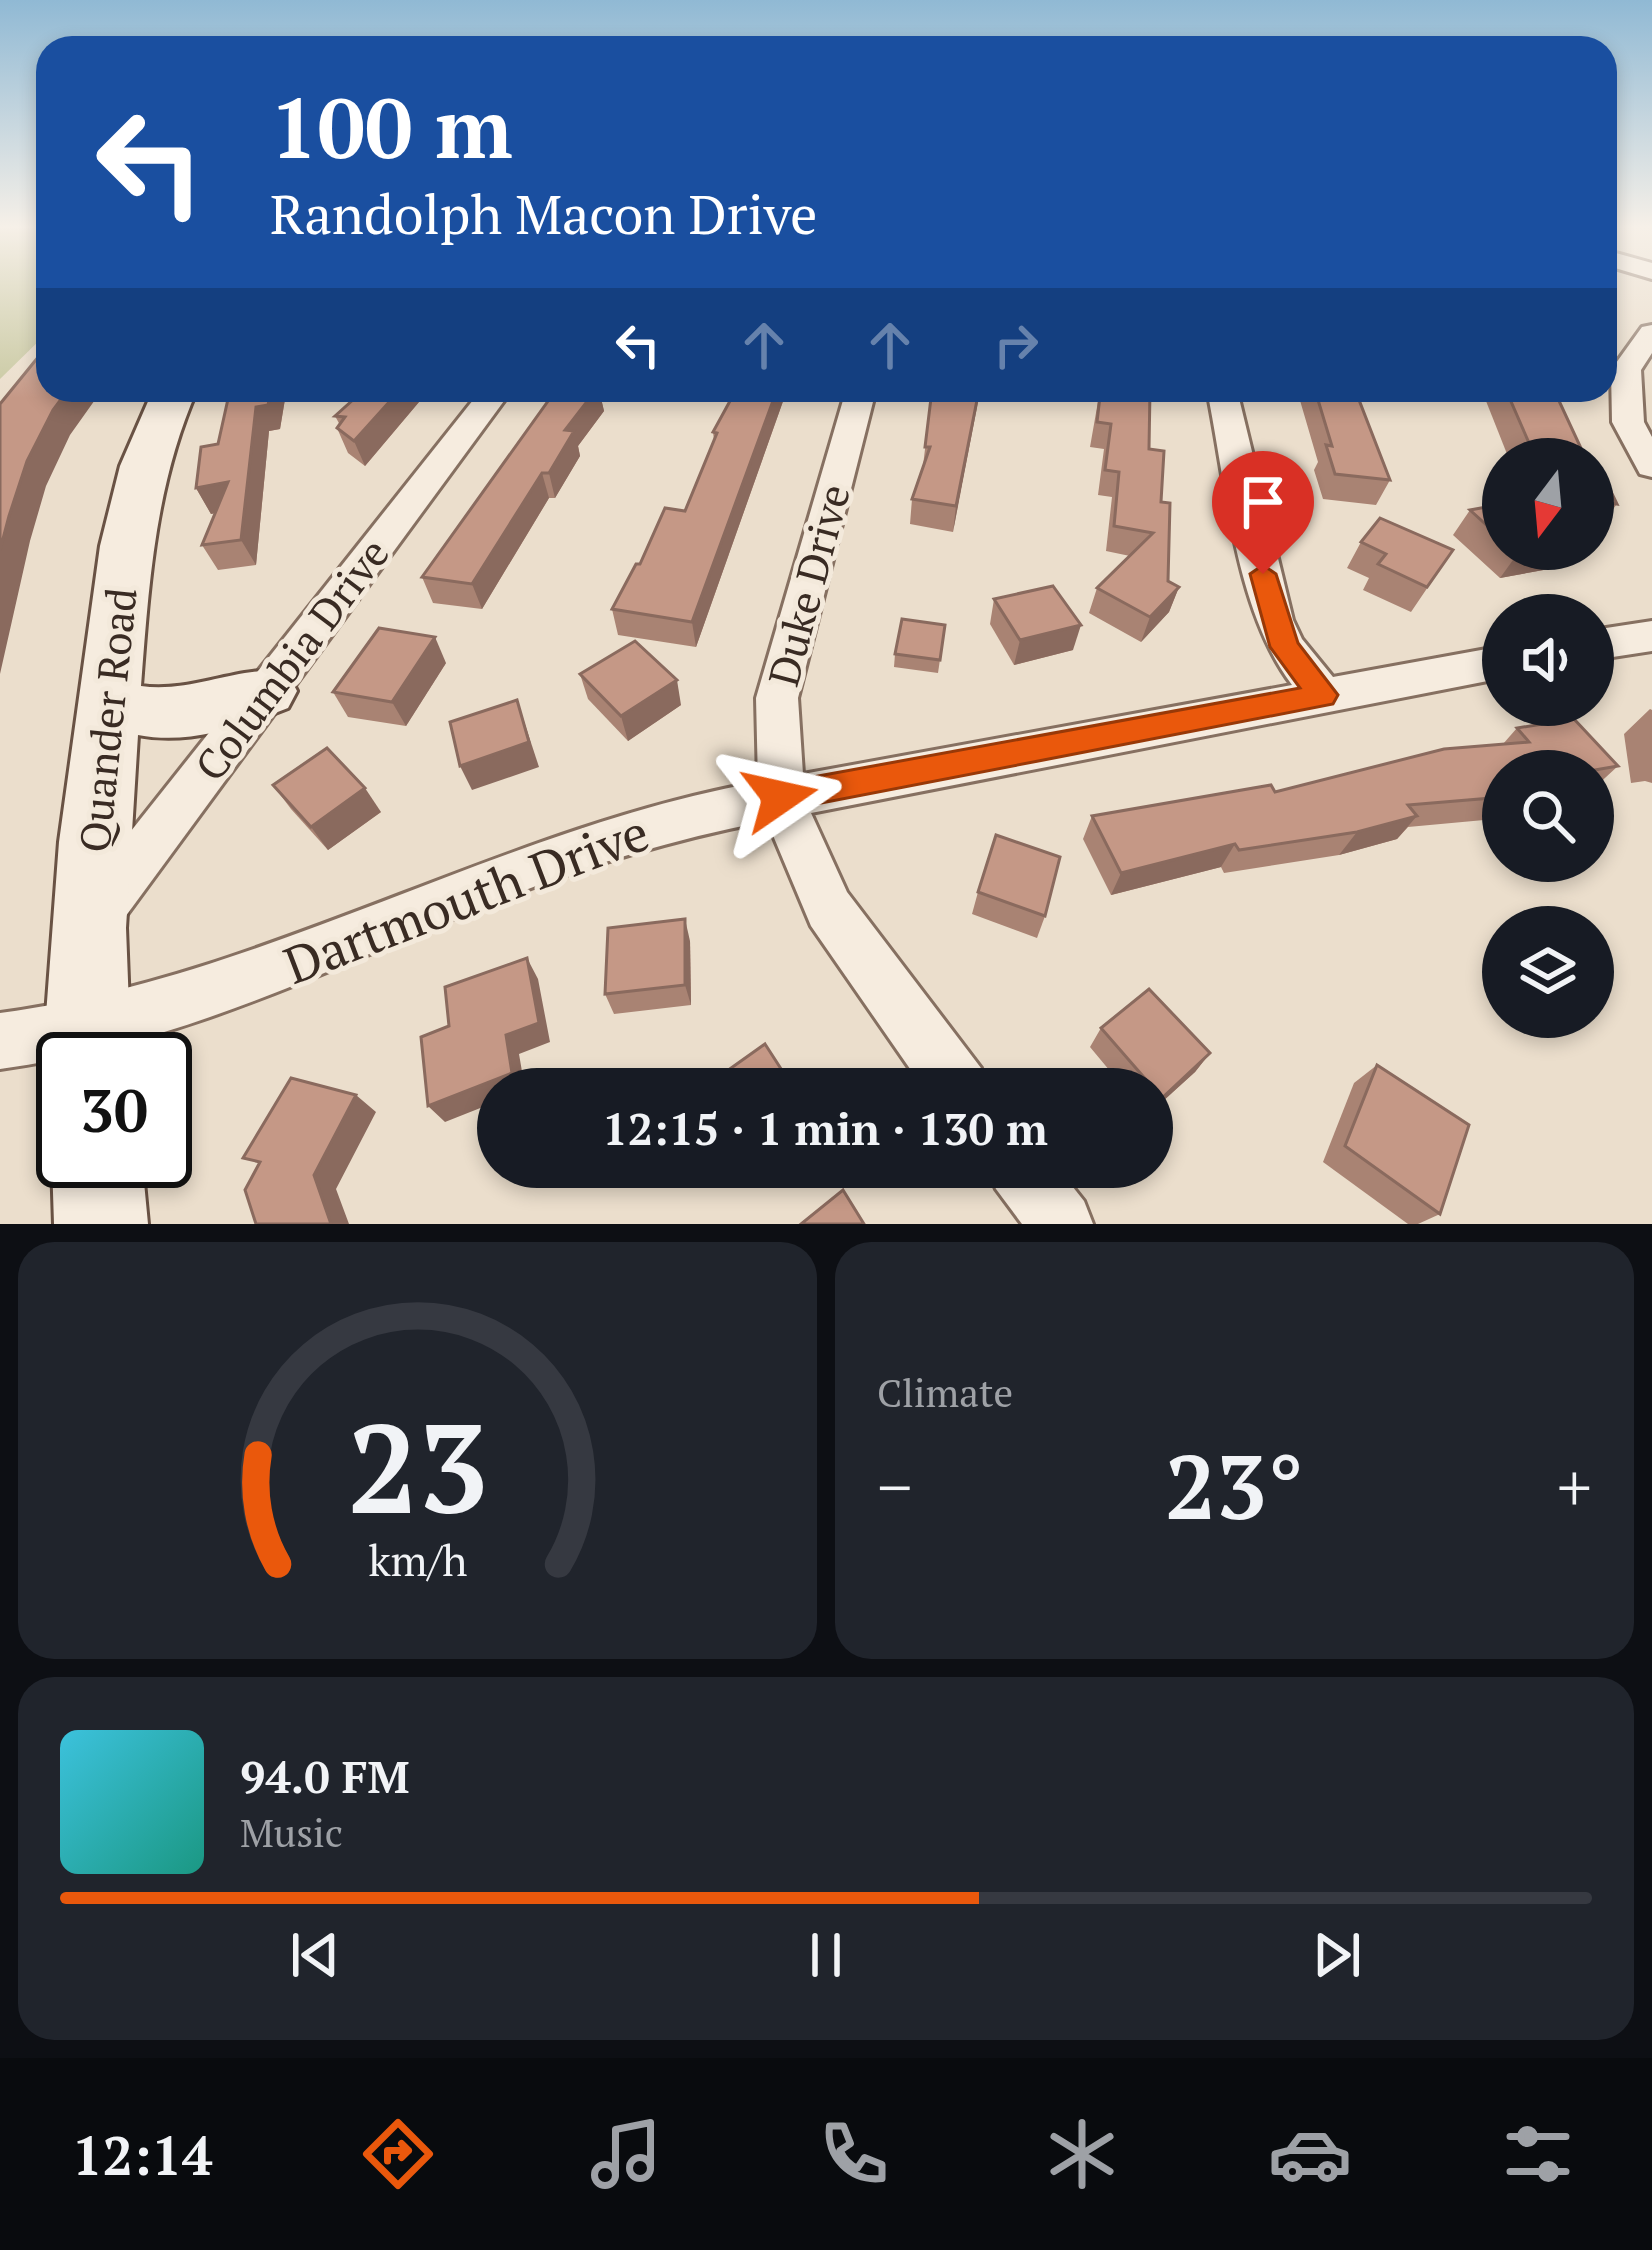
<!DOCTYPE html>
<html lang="en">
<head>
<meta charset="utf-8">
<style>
  body { margin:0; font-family:"PT Serif",serif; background:#20242c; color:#f1f3f6; height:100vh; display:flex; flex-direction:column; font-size:45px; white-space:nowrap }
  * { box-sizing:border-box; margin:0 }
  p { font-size:39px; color:#9ea1a6 }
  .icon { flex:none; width:66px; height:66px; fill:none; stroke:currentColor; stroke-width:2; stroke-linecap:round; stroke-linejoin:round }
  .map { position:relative; height:1224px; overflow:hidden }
  .details { display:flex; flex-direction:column; gap:18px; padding:18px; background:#0d0f14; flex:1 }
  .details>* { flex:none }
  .hud { position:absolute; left:36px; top:36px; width:1581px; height:366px; border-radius:36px; box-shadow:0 6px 18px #0003; background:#1a4fa0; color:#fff; overflow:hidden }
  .needle { width:78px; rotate:196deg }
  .tools { position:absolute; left:1482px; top:438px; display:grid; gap:24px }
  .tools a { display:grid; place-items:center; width:132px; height:132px; border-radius:50%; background:#171b24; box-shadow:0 6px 18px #0003; font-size:60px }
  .speed { position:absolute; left:36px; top:1032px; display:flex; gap:24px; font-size:60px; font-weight:700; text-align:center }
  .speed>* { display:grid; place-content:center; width:156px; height:156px; border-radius:50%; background:#171b24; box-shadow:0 6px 18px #0003; line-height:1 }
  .speed .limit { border:6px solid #111; border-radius:18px; background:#fff; color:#111 }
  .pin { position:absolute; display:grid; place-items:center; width:102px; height:102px; color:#fff; margin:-123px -51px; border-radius:50% 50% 50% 0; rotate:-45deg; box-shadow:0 0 12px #0007 }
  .pin .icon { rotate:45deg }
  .me { position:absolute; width:132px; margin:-66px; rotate:79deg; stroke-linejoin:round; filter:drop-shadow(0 0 9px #0008) }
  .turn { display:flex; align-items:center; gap:42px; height:252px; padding:0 36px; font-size:54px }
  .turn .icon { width:156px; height:156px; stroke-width:2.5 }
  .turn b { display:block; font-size:84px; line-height:102px }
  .lanes { display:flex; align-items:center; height:114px; padding:0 36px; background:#0003; justify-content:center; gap:60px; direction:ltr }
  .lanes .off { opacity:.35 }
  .big { font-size:90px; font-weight:700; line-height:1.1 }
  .details .widget { flex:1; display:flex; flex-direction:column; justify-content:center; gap:18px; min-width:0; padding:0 42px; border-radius:36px; background:#20242c }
  .details .dial { align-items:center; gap:0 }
  .dial svg { height:312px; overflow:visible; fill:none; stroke:#363941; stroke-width:7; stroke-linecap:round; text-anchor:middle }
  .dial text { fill:#f1f3f6; stroke:none }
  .song { display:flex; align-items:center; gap:36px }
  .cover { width:144px; height:144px; border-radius:18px; background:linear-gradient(135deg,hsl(190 70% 55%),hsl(170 70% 35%)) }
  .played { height:12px; border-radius:6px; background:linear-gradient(90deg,#ea580c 60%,#363941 60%) }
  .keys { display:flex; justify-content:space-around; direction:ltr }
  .heat { display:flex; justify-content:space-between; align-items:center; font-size:66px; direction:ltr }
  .details .tiles { flex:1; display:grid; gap:18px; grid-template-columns:1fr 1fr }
  .widget:last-child { grid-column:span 2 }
  .trip { position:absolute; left:477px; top:1068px; width:696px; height:120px; border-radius:60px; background:#171b24; box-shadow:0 6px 18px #0003; font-weight:700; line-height:120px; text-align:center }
  .tab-bar { display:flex; height:192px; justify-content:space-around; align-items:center; background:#090b0e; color:#9ea1a6 }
  .tab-bar .icon { width:84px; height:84px }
  .tab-bar .selected { color:#ea580c }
  .tab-bar b { font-size:54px; color:#f1f3f6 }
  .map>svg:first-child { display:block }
  .green { fill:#c8c8a0 }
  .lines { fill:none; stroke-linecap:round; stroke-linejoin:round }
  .street-casing { stroke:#867061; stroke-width:6 }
  .secondary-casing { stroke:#695244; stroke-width:6 }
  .street { fill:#f6ecdf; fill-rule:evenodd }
  .secondary { fill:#f6ecdf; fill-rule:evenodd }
  .wall { fill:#a98373 }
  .shaded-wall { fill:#8a6a5e }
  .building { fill:#c59886; stroke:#8a6a5e; stroke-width:3 }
  .route { fill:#ea580c; stroke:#983908; stroke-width:3 }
  .labels { text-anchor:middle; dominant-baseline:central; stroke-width:10; stroke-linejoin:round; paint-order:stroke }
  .street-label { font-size:42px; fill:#392b23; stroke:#f3e9db }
  .near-street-label { font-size:51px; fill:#392b23; stroke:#f3e9db }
</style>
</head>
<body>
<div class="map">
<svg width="1652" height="1224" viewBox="0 0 1652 1224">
  <rect width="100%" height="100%" fill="#ebdecc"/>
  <polygon class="green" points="0,226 48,226 48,332 0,379"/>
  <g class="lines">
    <g class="street-casing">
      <g id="street">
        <polygon points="1605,250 1652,263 1652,279 1605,265"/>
        <polygon points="1652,325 1652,353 1641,370 1644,422 1652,437 1652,477 1640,474 1612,422 1611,370 1642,327"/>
        <polygon points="481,390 512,390 117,928 99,935 81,928 73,911 81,894"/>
        <path d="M 846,390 L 876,390 L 798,698 L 803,774 L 1292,685 C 1235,610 1226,483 1207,390 L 1237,390 L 1293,620 L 1302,639 L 1333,677 L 1503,646 L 1503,678 L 811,813 L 847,892 L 981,1068 L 989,1089 L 924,1089 L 811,926 L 767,821 C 676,839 590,864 505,898 C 332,966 186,1044 0,1069 L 0,1013 C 265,978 496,830 758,782 L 756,698 Z"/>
        <polygon points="1652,621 1652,651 1593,660 1593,630"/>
        <polygon points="987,1167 1057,1167 1084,1201 1093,1224 1022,1224 996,1189"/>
      </g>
    </g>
    <g class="secondary-casing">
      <g id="secondary">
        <path d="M 153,390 L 197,390 C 155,485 149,583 141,686 C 194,694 249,661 288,674 L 297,691 L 288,708 C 240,727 190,745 138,735 L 126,928 L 131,1059 L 63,1059 L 63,1090 L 47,1059 L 46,1015 L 59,842 L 100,546 L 120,466 Z"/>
        <polygon points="63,1135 63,1161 142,1161 148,1224 54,1224 52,1161"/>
      </g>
    </g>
    <use href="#street" class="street"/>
    <use href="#secondary" class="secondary"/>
  </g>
  <g class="wall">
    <polygon points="230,390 309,390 286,393 280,429 269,431 256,565 218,570 202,545 215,513 211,514 196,488 218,444"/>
    <polygon points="556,390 599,390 604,411 578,446 580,456 555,498 549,498 482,609 433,603 422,577"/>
    <polygon points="735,390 787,390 696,647 618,635 612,609 640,564 685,511 714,440 713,432"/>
    <polygon points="932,390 979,390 953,532 910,524 912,499 923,466"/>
    <polygon points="1100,390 1150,390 1149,449 1161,502 1168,581 1179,587 1169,612 1141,642 1089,613 1097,588 1130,556 1106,551 1112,497 1098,495 1104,449 1090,447"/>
    <polygon points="1289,390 1349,390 1351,399 1390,480 1376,505 1323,499 1314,470 1318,462 1299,397 1289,395"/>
    <polygon points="1493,390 1554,390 1586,459 1509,459 1486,401"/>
    <polygon points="425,395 365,466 348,453 337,428 340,425 335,416"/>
    <polygon points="1593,472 1617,504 1597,529 1593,529"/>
    <polygon points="1503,504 1503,549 1564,549 1549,569 1500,578 1453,535 1470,510"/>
    <polygon points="1361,542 1453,550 1411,612 1363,590 1369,578 1347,568"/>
    <polygon points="994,599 1073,650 1014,665 990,624"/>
    <polygon points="945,625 938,673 894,667 895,654"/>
    <polygon points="446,663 406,726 348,717 333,692"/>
    <polygon points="580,674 681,705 628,741 588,699"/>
    <polygon points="1650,709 1652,710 1652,783 1645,781 1631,783 1624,734"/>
    <polygon points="1517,728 1618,766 1593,789 1593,771 1503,771 1503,811 1495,819 1408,827 1397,839 1339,855 1224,873 1221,867 1111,895 1083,839 1092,816 1275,792 1503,744"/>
    <polygon points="273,785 381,812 328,850 291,809"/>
    <polygon points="978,892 1045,916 1037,938 972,914"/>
    <polygon points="690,941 691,1005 614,1014 605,994"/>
    <polygon points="1101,1028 1210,1053 1195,1072 1152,1111 1152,1089 1125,1089 1090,1047"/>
    <polygon points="1377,1065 1440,1214 1418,1224 1408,1224 1323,1162 1354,1083"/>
  </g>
  <g class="shaded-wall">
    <polygon points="68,390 102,390 70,435 46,486 30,541 0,674 0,550 9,516 27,461 53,410"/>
    <polygon points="271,390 285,390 286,393 280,429 269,431 256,565 241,540 256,407"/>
    <polygon points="400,390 429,390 365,466 354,441"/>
    <polygon points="596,390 599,390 604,411 578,446 580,456 555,498 549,473 565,430"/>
    <polygon points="777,390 787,390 696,647 692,622"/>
    <polygon points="979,390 977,407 953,532 956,506"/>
    <polygon points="542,473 549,498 482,609 472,584"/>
    <polygon points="228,482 242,507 211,514 196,488"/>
    <polygon points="1538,549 1564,549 1549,569 1500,578 1518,553"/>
    <polygon points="1179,587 1169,612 1141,642 1150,617"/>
    <polygon points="1081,625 1073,650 1014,665 1020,640"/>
    <polygon points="435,637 446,663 406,726 392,702"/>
    <polygon points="677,680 681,705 628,741 621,716"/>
    <polygon points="517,700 539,767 472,790 460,766"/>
    <polygon points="365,788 381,812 328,850 311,827"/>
    <polygon points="1417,816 1397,839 1339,855 1357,832"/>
    <polygon points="1235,844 1221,867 1111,895 1121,873"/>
    <polygon points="685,919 690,941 691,1005 685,985"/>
    <polygon points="527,958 538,979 550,1042 519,1054 525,1089 498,1089 498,1101 445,1122 428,1106"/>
    <polygon points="1210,1053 1195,1072 1152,1111 1162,1098"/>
    <polygon points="356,1095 376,1112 336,1189 349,1224 331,1224 314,1175"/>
    <polygon points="746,1167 764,1167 749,1178"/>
  </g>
  <g class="building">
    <polygon points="48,345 48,390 68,390 53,410 27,461 9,516 0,550 0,404"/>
    <polygon points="230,390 271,390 268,405 256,407 241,540 202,545 228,482 196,488 201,447 218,444"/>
    <polygon points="364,390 400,390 354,441 337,428 345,417 335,416"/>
    <polygon points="556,390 596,390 565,430 574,431 549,473 542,473 472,584 422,577"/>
    <polygon points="736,390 777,390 692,622 612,609 636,564 640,564 665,508 685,511 717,433 713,432"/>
    <polygon points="932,390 979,390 956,506 912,499 930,447 925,447"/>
    <polygon points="1104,390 1150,390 1149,449 1164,451 1161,502 1170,503 1168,581 1179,587 1150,617 1097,588 1153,533 1114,526 1119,472 1105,470 1111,424 1097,422 1100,396 1104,396"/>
    <polygon points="1315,390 1349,390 1351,399 1359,400 1390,480 1335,474 1326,445 1332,446"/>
    <polygon points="1506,390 1554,390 1586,459 1536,459"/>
    <polygon points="1593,472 1602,473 1617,504 1593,500"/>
    <polygon points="1503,504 1503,540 1470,510"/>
    <polygon points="1380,518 1453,550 1427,587 1378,564 1386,554 1361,542"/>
    <polygon points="1514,549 1538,549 1518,553"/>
    <polygon points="1053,586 1081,625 1020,640 994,599"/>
    <polygon points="902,619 945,625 940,660 895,654"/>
    <polygon points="379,628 435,637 392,702 333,692"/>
    <polygon points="635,641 677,680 621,716 580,674"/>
    <polygon points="517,700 529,742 460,766 450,722"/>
    <polygon points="1574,719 1618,766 1589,771 1503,771 1503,797 1408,805 1417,816 1357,832 1239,850 1235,844 1121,873 1092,816 1271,785 1275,792 1444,749 1529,742 1517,728"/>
    <polygon points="327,748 365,788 311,827 273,785"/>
    <polygon points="996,835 1060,857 1045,916 978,892"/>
    <polygon points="685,919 685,985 605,994 608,928"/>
    <polygon points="527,958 539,1023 506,1035 512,1073 428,1106 421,1037 449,1026 445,987"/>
    <polygon points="1149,989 1210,1053 1162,1098 1101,1028"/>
    <polygon points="765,1044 794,1089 703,1089 703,1088"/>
    <polygon points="1377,1065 1469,1125 1440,1214 1345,1146"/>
    <polygon points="291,1078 356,1095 314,1175 331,1224 256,1224 245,1190 260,1162 243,1158"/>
    <polygon points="843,1190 864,1224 801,1224"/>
  </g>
  <linearGradient id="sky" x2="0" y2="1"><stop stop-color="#90b9d4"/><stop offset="0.57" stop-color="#f6f0e8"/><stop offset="1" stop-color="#f6f0e8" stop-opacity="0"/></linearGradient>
  <rect width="1652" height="398" fill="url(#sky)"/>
  <polygon class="route" points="1263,565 1276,574 1298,643 1338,695 1333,704 780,811 769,807 764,797 769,787 780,783 1300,688 1270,647 1250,574"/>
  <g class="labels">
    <g class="street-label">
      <text transform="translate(808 585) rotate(-75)">Duke Drive</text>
      <text transform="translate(291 659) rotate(-53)">Columbia Drive</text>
      <text transform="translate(107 720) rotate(-84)">Quander Road</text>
    </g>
    <g class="near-street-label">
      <text transform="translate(466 898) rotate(-21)">Dartmouth Drive</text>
    </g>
  </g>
</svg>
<div class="tools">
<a><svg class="needle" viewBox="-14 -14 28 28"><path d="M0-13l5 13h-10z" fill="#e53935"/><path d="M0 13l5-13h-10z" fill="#9ea1a6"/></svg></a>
<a><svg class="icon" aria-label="sound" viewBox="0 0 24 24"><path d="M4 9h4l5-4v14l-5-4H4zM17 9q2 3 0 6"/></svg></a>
<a><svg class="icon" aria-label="search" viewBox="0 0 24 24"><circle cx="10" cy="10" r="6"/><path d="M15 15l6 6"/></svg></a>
<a><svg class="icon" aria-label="layers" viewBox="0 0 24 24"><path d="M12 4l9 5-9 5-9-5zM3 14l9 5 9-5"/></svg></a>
</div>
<div class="speed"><div class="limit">30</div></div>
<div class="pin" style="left:1263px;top:574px;background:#d93025"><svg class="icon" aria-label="arrive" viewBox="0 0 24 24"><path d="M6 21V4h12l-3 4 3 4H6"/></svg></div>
<svg class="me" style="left:780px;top:797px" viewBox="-20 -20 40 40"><path d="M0-17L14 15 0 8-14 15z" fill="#ea580c" stroke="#fff" stroke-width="4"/></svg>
<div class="trip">12:15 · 1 min · 130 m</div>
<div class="hud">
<div class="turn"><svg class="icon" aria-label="left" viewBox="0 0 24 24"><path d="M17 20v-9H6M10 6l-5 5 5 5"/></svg><div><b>100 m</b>Randolph Macon Drive</div></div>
<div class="lanes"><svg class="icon" aria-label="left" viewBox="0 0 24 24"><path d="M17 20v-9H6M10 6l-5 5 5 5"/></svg><svg class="icon off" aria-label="ahead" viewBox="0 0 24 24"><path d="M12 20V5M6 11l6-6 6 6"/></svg><svg class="icon off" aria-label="ahead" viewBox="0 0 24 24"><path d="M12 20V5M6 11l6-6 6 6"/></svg><svg class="icon off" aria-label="right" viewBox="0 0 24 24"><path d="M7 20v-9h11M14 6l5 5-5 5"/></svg></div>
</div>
</div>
<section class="details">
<div class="tiles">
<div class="widget dial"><svg viewBox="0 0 100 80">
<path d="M14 69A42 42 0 1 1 86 69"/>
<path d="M14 69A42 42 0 0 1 9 41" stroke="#ea580c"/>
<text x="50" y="56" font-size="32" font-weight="700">23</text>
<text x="50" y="72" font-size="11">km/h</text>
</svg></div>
<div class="widget"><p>Climate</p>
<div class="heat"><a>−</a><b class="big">23°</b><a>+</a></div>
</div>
<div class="widget">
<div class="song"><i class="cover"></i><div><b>94.0 FM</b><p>Music</p></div></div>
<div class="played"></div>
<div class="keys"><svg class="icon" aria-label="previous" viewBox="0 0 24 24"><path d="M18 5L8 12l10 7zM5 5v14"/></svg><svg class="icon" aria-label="pause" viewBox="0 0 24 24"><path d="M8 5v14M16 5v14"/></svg><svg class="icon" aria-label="next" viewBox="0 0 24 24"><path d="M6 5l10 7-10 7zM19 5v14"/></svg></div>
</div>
</div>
</section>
<nav class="tab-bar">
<b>12:14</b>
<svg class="icon selected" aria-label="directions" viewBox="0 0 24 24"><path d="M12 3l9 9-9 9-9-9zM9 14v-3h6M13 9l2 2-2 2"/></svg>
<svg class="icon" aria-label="music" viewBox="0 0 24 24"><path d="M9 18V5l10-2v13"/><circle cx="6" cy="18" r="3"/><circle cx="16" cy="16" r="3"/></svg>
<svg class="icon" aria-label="phone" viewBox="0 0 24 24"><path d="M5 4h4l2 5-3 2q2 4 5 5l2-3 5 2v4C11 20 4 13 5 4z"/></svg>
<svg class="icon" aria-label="climate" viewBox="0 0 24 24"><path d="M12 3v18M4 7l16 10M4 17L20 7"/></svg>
<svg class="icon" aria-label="car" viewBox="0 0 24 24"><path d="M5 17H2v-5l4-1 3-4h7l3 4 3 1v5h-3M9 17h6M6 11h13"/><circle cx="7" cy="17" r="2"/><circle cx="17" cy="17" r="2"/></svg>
<svg class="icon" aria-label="filters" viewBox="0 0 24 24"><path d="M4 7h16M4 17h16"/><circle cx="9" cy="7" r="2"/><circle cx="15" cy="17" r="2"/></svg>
</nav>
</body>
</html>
